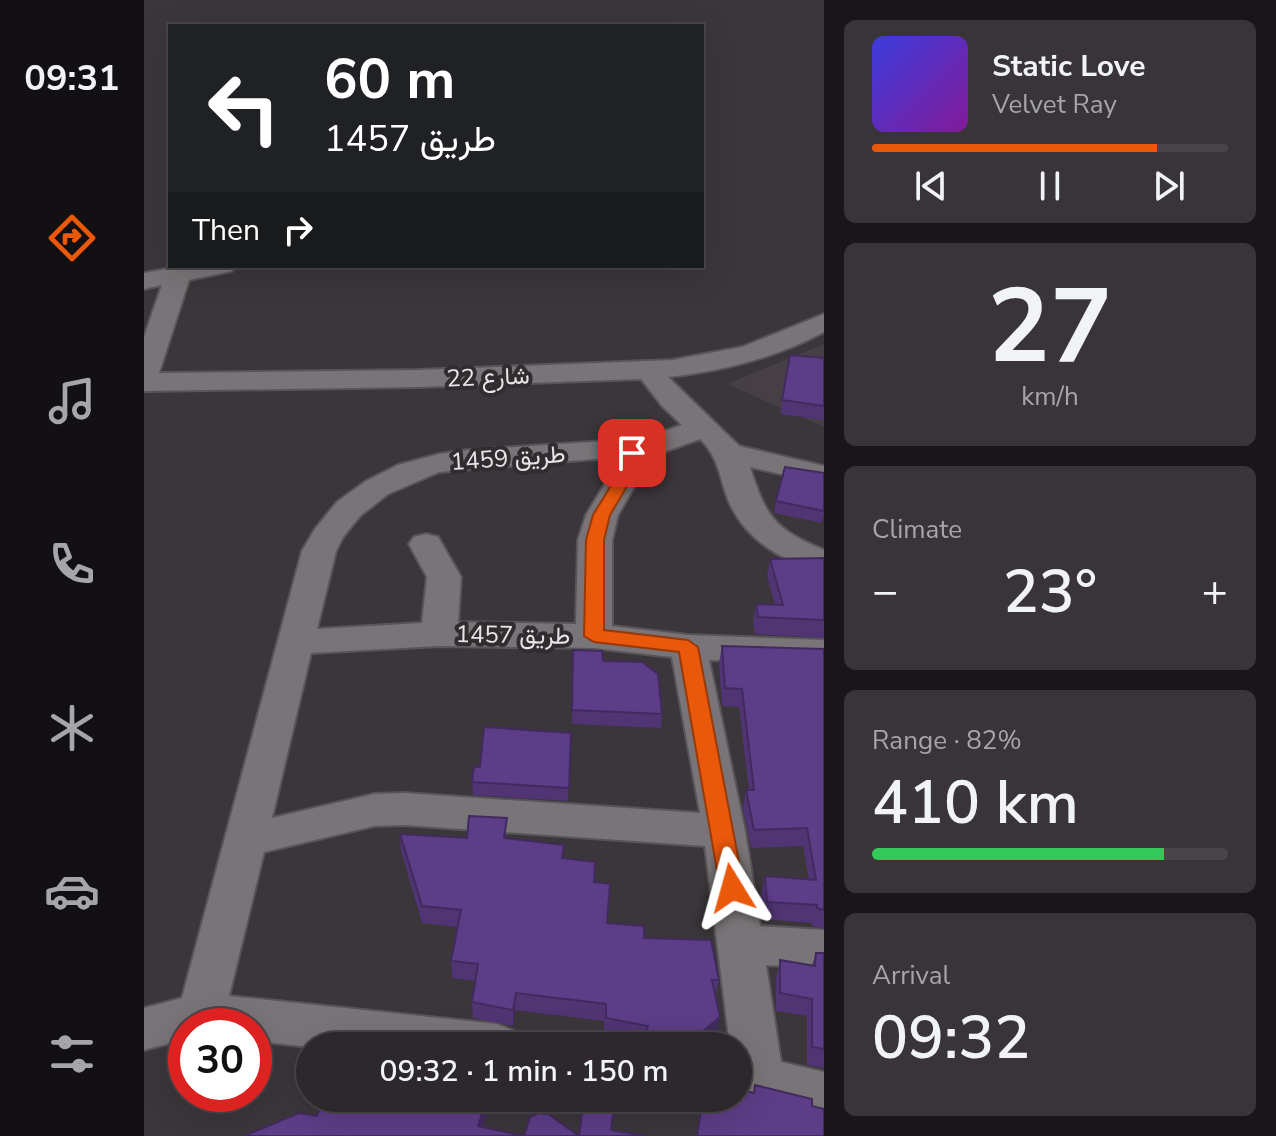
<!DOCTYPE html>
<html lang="en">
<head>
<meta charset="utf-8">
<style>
  body { margin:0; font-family:"Nunito Sans",Vazirmatn,sans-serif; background:#383438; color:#f1f3f6; height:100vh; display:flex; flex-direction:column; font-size:30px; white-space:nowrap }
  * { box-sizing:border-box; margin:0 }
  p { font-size:26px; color:#a6a6a9 }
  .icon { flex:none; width:44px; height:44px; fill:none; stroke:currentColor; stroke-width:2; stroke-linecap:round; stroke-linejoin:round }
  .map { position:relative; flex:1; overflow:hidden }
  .drawer { display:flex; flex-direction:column; gap:20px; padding:20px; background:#181618; width:452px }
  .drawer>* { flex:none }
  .top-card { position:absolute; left:24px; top:24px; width:536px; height:244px; border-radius:0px; box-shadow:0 8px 32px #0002,0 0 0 2px #484448; background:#202124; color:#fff; overflow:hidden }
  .speed { position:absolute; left:24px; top:1008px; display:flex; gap:16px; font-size:40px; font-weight:700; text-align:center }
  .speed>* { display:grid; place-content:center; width:104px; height:104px; border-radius:50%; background:#2c282c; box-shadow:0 8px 32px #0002,0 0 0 2px #484448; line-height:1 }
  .speed .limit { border:12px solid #d22; background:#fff; color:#111 }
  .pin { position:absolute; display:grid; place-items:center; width:68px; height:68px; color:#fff; margin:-34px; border-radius:16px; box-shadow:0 4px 12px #0006 }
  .me { position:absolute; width:88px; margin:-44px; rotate:352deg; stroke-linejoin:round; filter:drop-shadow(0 0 6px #0008) }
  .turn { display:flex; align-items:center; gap:28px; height:168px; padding:0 24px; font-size:36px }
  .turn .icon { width:104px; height:104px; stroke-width:2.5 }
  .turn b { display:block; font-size:56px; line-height:68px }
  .then { display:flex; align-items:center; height:76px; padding:0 24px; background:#0003; gap:16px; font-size:30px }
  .big { font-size:60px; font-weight:600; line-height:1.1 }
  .drawer .widget { flex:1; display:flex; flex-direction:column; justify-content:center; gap:12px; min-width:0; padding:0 28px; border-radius:12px; background:#383438 }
  .drawer .dial { align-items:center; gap:0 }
  .dial b { font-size:104px; line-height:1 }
  .song { display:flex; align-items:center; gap:24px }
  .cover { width:96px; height:96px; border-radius:12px; background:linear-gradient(135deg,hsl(240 70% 55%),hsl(290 70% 35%)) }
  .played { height:8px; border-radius:4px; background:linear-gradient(90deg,#ea580c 80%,#484448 80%) }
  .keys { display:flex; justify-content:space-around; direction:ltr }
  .heat { display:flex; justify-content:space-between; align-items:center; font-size:44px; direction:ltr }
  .charge { height:12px; border-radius:6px; background:linear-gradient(90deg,#34c759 82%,#484448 0) }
  .trip { position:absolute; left:152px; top:1032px; width:456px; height:80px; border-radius:40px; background:#2c282c; box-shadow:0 8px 32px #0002,0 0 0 2px #484448; font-weight:600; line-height:80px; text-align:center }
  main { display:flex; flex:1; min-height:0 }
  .tab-bar { display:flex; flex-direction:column; width:144px; justify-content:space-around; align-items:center; background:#121012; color:#a6a6a9 }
  .tab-bar .icon { width:56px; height:56px }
  .tab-bar .active { color:#ea580c }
  .tab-bar b { font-size:36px; color:#f1f3f6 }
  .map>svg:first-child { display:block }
  .built { fill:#473f46 }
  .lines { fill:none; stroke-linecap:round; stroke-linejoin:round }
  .minor-casing { stroke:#585558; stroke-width:4 }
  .minor { fill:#787477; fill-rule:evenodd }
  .wall { fill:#503474 }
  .shaded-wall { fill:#412b5e }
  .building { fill:#5d3d87; stroke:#412b5e; stroke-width:2 }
  .route { fill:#ea580c; stroke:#983908; stroke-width:2 }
  .labels { text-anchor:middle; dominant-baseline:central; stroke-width:8; stroke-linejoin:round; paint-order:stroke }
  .street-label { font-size:24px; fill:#e6e4e6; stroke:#302c2f }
</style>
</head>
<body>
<main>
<nav class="tab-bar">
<b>09:31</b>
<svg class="icon active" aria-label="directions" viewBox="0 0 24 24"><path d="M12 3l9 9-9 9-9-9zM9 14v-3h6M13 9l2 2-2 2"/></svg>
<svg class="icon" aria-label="music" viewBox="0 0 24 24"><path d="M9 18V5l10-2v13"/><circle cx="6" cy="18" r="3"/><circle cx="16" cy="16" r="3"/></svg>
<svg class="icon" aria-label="phone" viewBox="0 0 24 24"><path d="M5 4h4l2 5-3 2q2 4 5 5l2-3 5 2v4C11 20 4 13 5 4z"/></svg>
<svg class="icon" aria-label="climate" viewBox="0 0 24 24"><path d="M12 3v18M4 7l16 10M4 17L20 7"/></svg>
<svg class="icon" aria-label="car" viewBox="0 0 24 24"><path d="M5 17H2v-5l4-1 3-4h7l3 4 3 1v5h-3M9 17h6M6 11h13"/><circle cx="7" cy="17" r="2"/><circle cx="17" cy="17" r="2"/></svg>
<svg class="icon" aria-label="filters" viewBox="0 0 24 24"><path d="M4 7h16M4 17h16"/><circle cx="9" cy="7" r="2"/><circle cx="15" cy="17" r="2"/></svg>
</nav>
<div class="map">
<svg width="680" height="1136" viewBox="0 0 680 1136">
  <rect width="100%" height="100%" fill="#3a363a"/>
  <polygon class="built" points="680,344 680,427 583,384"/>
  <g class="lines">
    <g class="minor-casing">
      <path id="minor" d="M 39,266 L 91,266 L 88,271 L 45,280 L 15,373 L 274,370 L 528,360 L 598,347 L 680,314 L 680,332 C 631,358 579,371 524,377 L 595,446 L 680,466 L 680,484 L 606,467 C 622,517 630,529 680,550 L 680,573 C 637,561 597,538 582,494 C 575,473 573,455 556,439 L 503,458 L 505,461 L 474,515 L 468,540 L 468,626 L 544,635 L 680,640 L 680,664 L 565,660 L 601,831 L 616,926 L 680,930 L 680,968 L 622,965 L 637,1062 L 680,1072 L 680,1118 L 594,1097 L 594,1046 L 586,1046 L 561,846 L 260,825 L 230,826 L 120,852 L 85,996 L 353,1024 L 370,1031 L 377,1046 L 166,1047 L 110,1041 L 110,1026 L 42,1026 L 42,1039 L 0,1050 L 0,1008 L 38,998 L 158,551 L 171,529 L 193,502 L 222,481 L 254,465 L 295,454 L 324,450 L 462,441 L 487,443 L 538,425 L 518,406 L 497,379 L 274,387 L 0,391 L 0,337 L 18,285 L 0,289 L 0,273 ZM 451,459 L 475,461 L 442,515 L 434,540 L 432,624 L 314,622 L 317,577 L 294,537 L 282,534 L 270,537 L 265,544 L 283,577 L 278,623 L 173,629 L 192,551 L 199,537 L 216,516 L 244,494 L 295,472 ZM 295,646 L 450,648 L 528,657 L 556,813 L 260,793 L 230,794 L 128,818 L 167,653 Z"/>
    </g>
    <use href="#minor" class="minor"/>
  </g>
  <g class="wall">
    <polygon points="646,355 680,358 680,420 636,414"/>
    <polygon points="680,473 680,513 678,523 630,513 632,501"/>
    <polygon points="680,558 680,638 611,634 609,622 612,604 631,605 623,576 626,559"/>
    <polygon points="578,646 680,649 680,929 668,926 668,923 619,919 617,894 621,876 665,880 659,846 607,848 599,808 602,790 605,790 595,707 578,706 575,663"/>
    <polygon points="459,661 518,714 517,728 428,724 429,663"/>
    <polygon points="427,733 424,801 329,795 328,782 336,767"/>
    <polygon points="256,834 323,838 363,835 362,838 420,845 419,858 450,882 463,923 500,938 575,980 571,997 573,1034 558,1046 500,1046 501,1043 460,1034 460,1021 371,1010 369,1026 329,1018 328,1002 332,981 308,978 307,961 314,927 278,923 257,851"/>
    <polygon points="672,953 680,953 680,1068 663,1065 663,1016 632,1011 632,978 636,960 668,965"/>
  </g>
  <g class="shaded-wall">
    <polygon points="372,993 371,1010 369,1026 369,1010"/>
    <polygon points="576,1017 573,1034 558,1046 547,1046 549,1039"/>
    <polygon points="343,1098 348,1098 336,1136 334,1126"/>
  </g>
  <g class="building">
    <polygon points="646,355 680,358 680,406 638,400"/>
    <polygon points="641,467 680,473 680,511 632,501"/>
    <polygon points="680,558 680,620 614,617 612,604 639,605 626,559"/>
    <polygon points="578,646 680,649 680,910 673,908 673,905 623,902 621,876 672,880 663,828 610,830 602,790 610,790 598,689 581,688"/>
    <polygon points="429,650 458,651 459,661 498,662 514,674 518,714 428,710"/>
    <polygon points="340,727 427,733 425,788 328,782 330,767 336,767"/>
    <polygon points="325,816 363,818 360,838 420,845 418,858 451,862 450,882 466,884 463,923 500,926 500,938 567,940 575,980 568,980 576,1017 549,1039 502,1033 504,1026 462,1018 462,1004 372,993 369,1010 328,1002 334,964 307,961 317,910 278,906 256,834 323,838"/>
    <polygon points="672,953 680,953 680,1049 668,1047 668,999 636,993 636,960 671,966"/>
    <polygon points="611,1085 668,1099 668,1106 680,1109 680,1136 553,1136 559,1098 594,1098 594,1089 610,1093"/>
    <polygon points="202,1098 343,1098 334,1126 380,1136 386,1117 395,1113 404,1114 435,1136 100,1136 155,1113 173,1116 178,1103 200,1109"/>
    <polygon points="440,1098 471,1098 467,1130 501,1136 435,1136"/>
  </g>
  <polygon class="route" points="488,448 494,450 498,461 466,515 460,540 460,630 544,640 554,647 600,888 596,895 588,897 580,895 576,888 535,652 450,642 440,636 442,540 449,515 482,461 480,453"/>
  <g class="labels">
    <g class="street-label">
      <text transform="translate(344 377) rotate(-2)">شارع 22</text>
      <text transform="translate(364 458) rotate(-4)">طريق 1459</text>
      <text transform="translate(369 635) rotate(1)">طريق 1457</text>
    </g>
  </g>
</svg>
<div class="speed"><div class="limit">30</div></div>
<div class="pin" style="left:488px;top:453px;background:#d93025"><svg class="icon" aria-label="arrive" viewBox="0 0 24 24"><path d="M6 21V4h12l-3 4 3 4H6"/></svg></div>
<svg class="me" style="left:588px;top:888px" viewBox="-20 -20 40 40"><path d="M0-17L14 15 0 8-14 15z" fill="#ea580c" stroke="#fff" stroke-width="4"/></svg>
<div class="trip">09:32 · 1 min · 150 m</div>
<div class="top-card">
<div class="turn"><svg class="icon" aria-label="left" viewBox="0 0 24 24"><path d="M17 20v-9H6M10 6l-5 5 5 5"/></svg><div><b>60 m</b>طريق 1457</div></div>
<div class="then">Then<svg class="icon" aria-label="right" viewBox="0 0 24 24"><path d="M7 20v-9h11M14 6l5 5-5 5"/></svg></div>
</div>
</div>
<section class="drawer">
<div class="widget">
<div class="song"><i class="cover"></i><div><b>Static Love</b><p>Velvet Ray</p></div></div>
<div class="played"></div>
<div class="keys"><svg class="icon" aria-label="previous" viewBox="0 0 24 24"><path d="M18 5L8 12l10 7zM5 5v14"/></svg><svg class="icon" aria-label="pause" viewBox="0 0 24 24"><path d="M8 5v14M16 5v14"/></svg><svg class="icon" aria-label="next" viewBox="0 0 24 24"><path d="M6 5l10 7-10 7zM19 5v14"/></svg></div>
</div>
<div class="widget dial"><b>27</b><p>km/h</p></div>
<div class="widget"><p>Climate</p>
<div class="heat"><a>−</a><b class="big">23°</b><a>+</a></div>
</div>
<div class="widget"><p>Range · 82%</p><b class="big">410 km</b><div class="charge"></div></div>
<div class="widget"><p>Arrival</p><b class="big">09:32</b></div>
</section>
</main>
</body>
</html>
